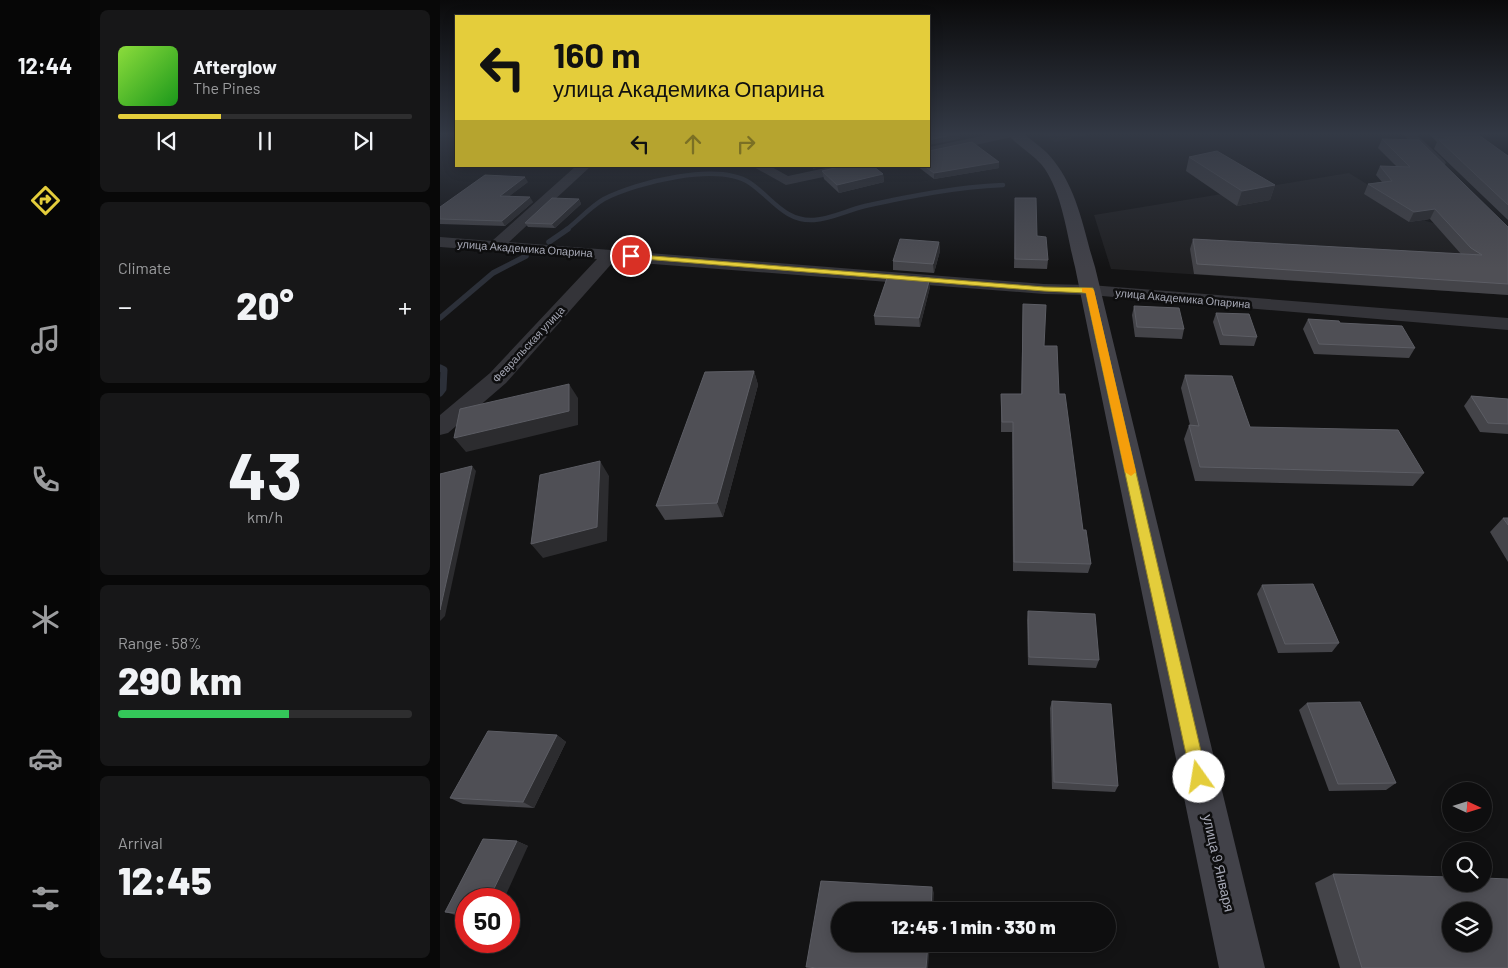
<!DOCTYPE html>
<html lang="en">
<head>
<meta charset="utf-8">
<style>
  body { margin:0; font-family:Barlow,sans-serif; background:#171718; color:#f1f3f6; height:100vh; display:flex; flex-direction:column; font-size:19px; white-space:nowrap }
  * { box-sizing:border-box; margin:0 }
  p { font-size:16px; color:#9b9c9e }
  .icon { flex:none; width:28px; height:28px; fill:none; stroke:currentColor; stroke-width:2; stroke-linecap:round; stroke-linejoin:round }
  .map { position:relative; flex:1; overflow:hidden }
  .details { display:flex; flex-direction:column; gap:10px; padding:10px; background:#080808; width:350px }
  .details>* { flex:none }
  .guide { position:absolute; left:15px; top:15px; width:475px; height:152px; border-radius:0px; box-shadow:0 2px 12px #0003,0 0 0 1px #2e2e2f; background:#e4cd3b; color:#111; overflow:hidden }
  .needle { width:32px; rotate:94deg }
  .buttons { position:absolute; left:1002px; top:782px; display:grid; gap:10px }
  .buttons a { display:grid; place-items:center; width:50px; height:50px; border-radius:50%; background:#0e0e0f; box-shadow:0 2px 12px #0003,0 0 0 1px #2e2e2f; font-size:25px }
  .speed { position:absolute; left:15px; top:888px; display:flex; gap:10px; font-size:25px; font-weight:700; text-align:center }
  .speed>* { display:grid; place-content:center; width:65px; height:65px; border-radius:50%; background:#0e0e0f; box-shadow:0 2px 12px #0003,0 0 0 1px #2e2e2f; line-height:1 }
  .speed .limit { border:8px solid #d22; background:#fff; color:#111 }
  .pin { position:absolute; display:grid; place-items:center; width:42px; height:42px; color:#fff; margin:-21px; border:2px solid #fff; border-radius:50%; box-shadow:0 1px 5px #0007 }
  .me { position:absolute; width:55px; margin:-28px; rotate:347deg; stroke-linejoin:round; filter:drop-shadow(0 0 4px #0008) }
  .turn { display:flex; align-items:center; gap:18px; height:105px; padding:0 15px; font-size:22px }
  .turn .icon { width:65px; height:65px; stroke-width:2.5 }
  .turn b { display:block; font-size:35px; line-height:42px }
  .lanes { display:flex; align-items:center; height:48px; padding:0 15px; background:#0003; justify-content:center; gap:25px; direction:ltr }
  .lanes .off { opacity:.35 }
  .big { font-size:38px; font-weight:800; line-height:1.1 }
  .details .tile { flex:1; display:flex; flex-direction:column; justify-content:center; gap:8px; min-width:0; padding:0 18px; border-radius:8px; background:#171718 }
  .details .dial { align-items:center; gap:0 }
  .dial b { font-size:65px; line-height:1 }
  .song { display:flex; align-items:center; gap:15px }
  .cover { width:60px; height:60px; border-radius:8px; background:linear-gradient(135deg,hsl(90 70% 55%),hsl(120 70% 35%)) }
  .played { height:5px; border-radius:2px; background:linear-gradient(90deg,#e4cd3b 35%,#2e2e2f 35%) }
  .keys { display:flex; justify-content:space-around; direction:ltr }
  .heat { display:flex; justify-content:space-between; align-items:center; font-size:28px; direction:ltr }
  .charge { height:8px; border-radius:4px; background:linear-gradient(90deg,#34c759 58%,#2e2e2f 0) }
  .trip { position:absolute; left:391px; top:902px; width:285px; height:50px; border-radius:25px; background:#0e0e0f; box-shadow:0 2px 12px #0003,0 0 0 1px #2e2e2f; font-weight:800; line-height:50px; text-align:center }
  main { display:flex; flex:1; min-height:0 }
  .dock { display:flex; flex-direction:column; width:90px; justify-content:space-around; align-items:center; background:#060606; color:#9b9c9e }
  .dock .icon { width:35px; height:35px }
  .dock .current { color:#e4cd3b }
  .dock b { font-size:22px; color:#f1f3f6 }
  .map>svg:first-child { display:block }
  .built { fill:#1f1f21 }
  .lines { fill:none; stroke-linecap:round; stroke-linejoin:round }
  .stream-far2 { stroke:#2c3039; stroke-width:4.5 }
  .stream-far1 { stroke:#2c3039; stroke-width:5.5 }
  .stream { stroke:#2c3039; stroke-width:7 }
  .minor { fill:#343439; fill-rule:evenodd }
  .secondary { fill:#424249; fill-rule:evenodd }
  .wall { fill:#444449 }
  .shaded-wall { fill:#2c2c2f }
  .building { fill:#4f4f55; stroke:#5c5d64; fill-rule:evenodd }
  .route { fill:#e4cd3b; stroke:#948526 }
  .slow { fill:#f59e0b }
  .labels { text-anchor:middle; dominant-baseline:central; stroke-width:5; stroke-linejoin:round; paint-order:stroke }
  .far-street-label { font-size:11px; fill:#a5a7b4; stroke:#0e0e0f }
  .street-label { font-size:14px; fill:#a5a7b4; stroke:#0e0e0f }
</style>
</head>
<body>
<main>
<nav class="dock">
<b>12:44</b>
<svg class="icon current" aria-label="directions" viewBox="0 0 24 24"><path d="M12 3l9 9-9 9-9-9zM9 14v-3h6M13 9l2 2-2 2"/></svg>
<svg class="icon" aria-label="music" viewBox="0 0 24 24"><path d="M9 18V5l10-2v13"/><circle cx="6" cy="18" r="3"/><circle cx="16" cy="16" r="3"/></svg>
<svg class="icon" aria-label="phone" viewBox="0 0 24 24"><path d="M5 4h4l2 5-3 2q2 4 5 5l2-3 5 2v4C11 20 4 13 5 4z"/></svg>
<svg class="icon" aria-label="climate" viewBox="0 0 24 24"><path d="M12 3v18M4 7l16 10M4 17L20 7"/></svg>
<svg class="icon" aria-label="car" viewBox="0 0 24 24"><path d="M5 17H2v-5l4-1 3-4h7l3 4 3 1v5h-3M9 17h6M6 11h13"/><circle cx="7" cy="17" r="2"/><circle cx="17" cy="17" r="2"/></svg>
<svg class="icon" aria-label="filters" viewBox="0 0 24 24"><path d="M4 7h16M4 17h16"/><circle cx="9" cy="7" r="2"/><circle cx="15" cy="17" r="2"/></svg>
</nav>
<section class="details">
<div class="tile">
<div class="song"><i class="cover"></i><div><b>Afterglow</b><p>The Pines</p></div></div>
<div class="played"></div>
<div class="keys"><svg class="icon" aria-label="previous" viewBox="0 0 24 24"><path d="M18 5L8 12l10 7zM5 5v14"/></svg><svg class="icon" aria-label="pause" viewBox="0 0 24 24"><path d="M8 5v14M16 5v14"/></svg><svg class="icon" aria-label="next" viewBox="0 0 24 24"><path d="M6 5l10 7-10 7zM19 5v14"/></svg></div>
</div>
<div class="tile"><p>Climate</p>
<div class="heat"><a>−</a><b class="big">20°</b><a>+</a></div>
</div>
<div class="tile dial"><b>43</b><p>km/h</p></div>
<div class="tile"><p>Range · 58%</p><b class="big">290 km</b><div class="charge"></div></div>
<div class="tile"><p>Arrival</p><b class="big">12:45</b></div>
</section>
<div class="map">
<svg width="1068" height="968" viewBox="0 0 1068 968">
  <rect width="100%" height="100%" fill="#131314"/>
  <g class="built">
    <polygon points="599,133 656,133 615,142"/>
    <polygon points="909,173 986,221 1068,244 1068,295 671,269 654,215"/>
  </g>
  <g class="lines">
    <path class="stream-far2" d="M 126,230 C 139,220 150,207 164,199 C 197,182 278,162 310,183 C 332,198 345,222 374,220 C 391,219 408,210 425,206 C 471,196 516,187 563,185"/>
    <g class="stream-far1">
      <polyline points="109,242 128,229"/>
      <polyline points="0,318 53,273 86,256"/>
    </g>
    <polyline class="stream" points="0,368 4,370 3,389 0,393"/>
    <g class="minor">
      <polygon points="556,133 578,133 572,137 489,155 489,147"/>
      <polygon points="962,133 975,133 1004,160 1006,163 1004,166 994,166"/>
      <polygon points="136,166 151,166 69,242 604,284 650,285 1068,318 1068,330 650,295 604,294 174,261 66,383 8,433 0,435 0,415 50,373 157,259 0,247 0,237 52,241"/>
      <polygon points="312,166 330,166 348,176 395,166 423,166 416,170 346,185"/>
    </g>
    <path class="secondary" d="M 567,133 L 582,133 C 593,141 606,150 614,161 C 638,191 644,232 655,267 L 825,968 L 779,968 L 635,267 C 627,236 622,189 601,164 C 591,153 576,145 567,133 Z"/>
  </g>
  <g class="wall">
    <polygon points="992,133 1036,133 1068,156 1068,220 994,149 997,142 990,135"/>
    <polygon points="942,139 1068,227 1068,295 754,274 750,249 753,239 1021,254 990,219 969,222 924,194 928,184 942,182 936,175 940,166 956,166 938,148"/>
    <polygon points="749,157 835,185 830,200 797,206 746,171"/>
    <polygon points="477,166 489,166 559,168 494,179"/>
    <polygon points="382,171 443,174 444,182 399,193 384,179"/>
    <polygon points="88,182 69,196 93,202 65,226 0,224 0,207"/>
    <polygon points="575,198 597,236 608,260 607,269 574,268"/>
    <polygon points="139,199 141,204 115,228 88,227 85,223"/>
    <polygon points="499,242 500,251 494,273 453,270 453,261"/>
    <polygon points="490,278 490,287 480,327 435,325 434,316"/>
    <polygon points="583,304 604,346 619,394 643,530 651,564 648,573 573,571 572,432 561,432 561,394 581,394"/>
    <polygon points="694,306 744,329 742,339 695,337 692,315"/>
    <polygon points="776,313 817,337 814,346 780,345 773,322"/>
    <polygon points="868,319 900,323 975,348 969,358 874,354 863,329"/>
    <polygon points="314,371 318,385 283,517 225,520 216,506"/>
    <polygon points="745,375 810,427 984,473 973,486 755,481 744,439 749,425 750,425 741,388"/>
    <polygon points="1031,396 1068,399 1068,434 1040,432 1024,406"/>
    <polygon points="1063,518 1068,518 1068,562 1050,532"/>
    <polygon points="822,585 899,643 892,652 838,653 817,594"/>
    <polygon points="588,611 659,660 656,668 588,665 587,620"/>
    <polygon points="612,701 678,786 675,792 612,789 610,708"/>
    <polygon points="867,703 956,783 946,790 889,791 859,710"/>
    <polygon points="117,735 126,742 94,808 23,804 10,798"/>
    <polygon points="77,841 88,846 26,899 26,917 19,916 5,912"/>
    <polygon points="893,874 1068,968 900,968 875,883"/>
  </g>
  <g class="shaded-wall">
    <polygon points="520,133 520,139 489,145 489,140"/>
    <polygon points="559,162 559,168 494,179 494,173"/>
    <polygon points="373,166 385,166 373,169"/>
    <polygon points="443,174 444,182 399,193 397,185"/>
    <polygon points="85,177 88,182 63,201 60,196"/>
    <polygon points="835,185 830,200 797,206 802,191"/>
    <polygon points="90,197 93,202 65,226 62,221"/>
    <polygon points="139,199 141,204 115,228 112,224"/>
    <polygon points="995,209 990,219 969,222 974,212"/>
    <polygon points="499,242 500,251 494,273 493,264"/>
    <polygon points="490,278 490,287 480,327 479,318"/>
    <polygon points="314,371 318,385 283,517 277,503"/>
    <polygon points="129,384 138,398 138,425 26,452 14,438"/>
    <polygon points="160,461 169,476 167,541 103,558 91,544"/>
    <polygon points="32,466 36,471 5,616 0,621 0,610"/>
    <polygon points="117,735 126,742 94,808 83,802"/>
    <polygon points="77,841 88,846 64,899 49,899"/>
    <polygon points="492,887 494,893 493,911 491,911"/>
    <polygon points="488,944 490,944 488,968 486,968"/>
  </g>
  <g class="building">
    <polygon points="489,133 520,133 489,140"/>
    <polygon points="1001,133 1036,133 1068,156 1068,205 999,140 1009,140"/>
    <polygon points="942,139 979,140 1068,227 1068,284 757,264 753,239 1042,255 1031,248 995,209 974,212 928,184 952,181 940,166 970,167"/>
    <polygon points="532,142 559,162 494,173 484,166 489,166 489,151"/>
    <polygon points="777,151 835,185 802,191 749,157"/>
    <polygon points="403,166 433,166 443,174 397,185 382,171"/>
    <polygon points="45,175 85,177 60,196 90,197 62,221 0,219 0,207"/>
    <polygon points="112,198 139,199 112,224 85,223"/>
    <polygon points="575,198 596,198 597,236 606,237 608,260 575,259"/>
    <polygon points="460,239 499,242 493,264 453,261"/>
    <polygon points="448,275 490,278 479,318 434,316"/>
    <polygon points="583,304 606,305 604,346 617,346 619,394 625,394 643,530 646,530 651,564 574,562 573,422 562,422 561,394 582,394"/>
    <polygon points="694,306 739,308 744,329 697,327"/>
    <polygon points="776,313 809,314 817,337 783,335"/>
    <polygon points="868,319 899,321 900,323 962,326 975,348 879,344"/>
    <polygon points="314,371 277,503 216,506 265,372"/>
    <polygon points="745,375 792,376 810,427 958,430 984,473 760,467 749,425 759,426"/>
    <polygon points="129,384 129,411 14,438 20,409"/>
    <polygon points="1031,396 1068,399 1068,424 1048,423"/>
    <polygon points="160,461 157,527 91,544 100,475"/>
    <polygon points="32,466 0,610 0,474"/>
    <polygon points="1063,518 1068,518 1068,525"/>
    <polygon points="873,584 899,643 845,644 822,585"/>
    <polygon points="588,611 655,614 659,660 589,657"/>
    <polygon points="612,701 671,704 678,786 614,782"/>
    <polygon points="920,702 956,783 898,784 867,703"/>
    <polygon points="48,731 117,735 83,802 10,798"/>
    <polygon points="43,839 77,841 49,899 26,899 26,914 5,912"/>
    <path d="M 893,874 L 1011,877 L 1011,884 L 1044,884 L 1044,878 L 1068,879 L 1068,968 L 922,968 ZM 1011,911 L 1044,911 L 1044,944 L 1011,944 Z"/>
    <polygon points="381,881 492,887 491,911 400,911 400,944 488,944 486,968 379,968 366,967"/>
  </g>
  <linearGradient id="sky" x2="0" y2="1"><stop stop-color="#0a0a0b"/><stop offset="0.5" stop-color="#333945"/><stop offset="1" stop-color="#333945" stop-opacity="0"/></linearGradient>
  <rect width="1068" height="268" fill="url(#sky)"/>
  <polygon class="route" points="188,254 604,287 653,288 767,777 765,783 759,785 754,783 751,777 646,293 604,291 191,258 187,256"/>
  <polygon class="slow" points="642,288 650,288 654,290 696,472 691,476 685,472 646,293 642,292"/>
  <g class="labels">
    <g class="far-street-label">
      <text transform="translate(85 248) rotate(4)">улица Академика Опарина</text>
      <text transform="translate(743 298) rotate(5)">улица Академика Опарина</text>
      <text transform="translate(88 344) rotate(-47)">Февральская улица</text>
    </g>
    <g class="street-label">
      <text transform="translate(779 863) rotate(77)">улица 9 Января</text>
    </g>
  </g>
</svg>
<div class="buttons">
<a><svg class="needle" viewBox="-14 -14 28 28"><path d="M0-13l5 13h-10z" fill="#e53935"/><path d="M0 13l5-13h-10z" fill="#9b9c9e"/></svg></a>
<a><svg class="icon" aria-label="search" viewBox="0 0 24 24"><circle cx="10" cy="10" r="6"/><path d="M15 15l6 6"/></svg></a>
<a><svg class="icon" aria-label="layers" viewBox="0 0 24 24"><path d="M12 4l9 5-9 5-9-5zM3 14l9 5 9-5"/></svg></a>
</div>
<div class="speed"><div class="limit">50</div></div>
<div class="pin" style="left:191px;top:256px;background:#d93025"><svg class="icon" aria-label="arrive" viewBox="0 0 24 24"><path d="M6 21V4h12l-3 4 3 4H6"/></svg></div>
<svg class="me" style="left:759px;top:777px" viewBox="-20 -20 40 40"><circle r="19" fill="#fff"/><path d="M0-13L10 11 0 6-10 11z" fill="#e4cd3b"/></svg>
<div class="trip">12:45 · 1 min · 330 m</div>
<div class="guide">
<div class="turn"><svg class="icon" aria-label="left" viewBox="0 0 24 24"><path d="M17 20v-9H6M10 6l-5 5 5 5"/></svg><div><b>160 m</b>улица Академика Опарина</div></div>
<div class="lanes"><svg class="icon" aria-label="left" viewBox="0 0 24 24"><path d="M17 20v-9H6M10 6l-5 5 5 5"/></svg><svg class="icon off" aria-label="ahead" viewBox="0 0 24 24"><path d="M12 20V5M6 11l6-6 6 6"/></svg><svg class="icon off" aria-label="right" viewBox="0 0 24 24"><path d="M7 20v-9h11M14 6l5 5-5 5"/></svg></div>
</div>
</div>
</main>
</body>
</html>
